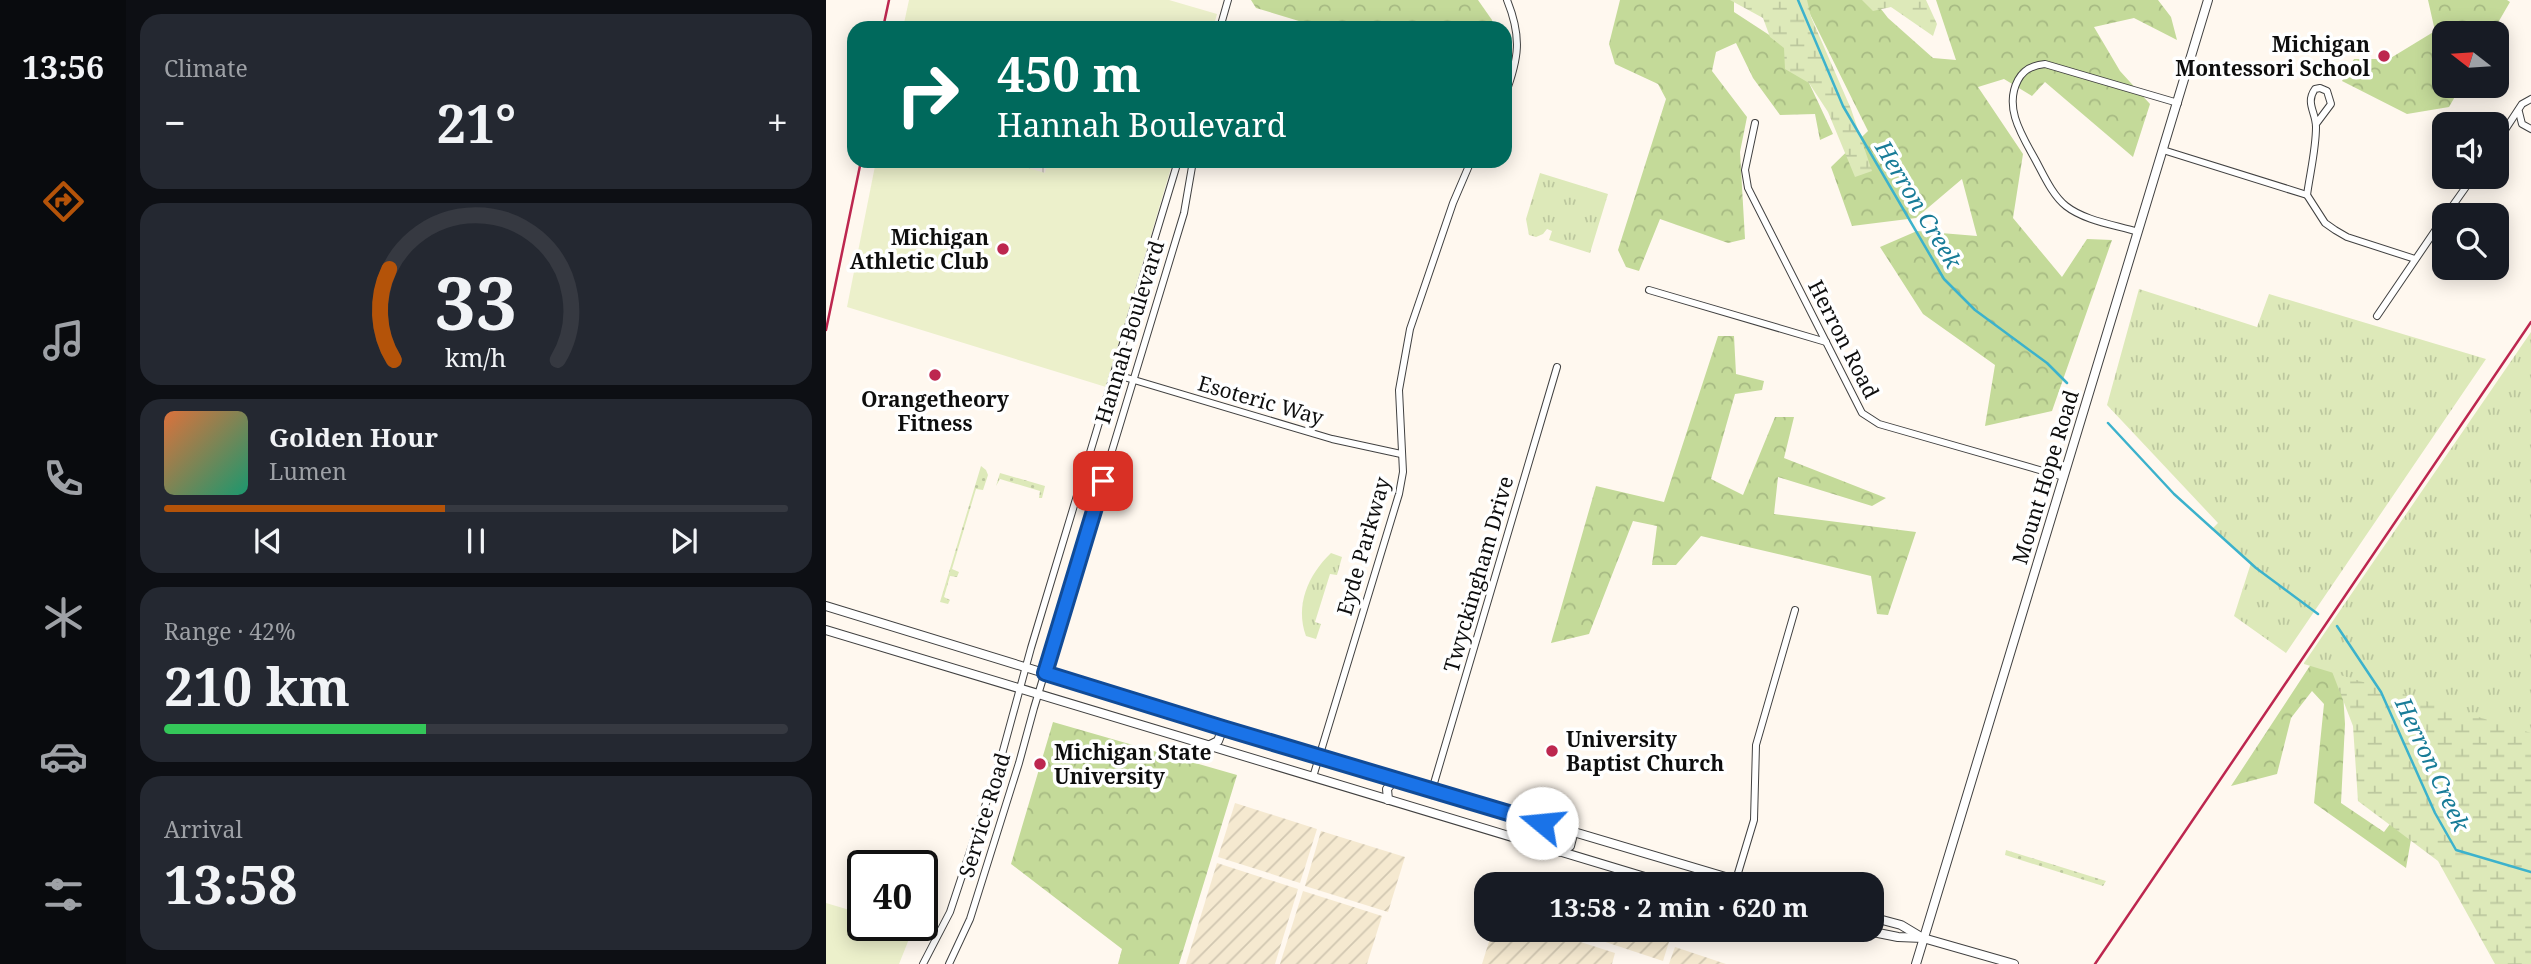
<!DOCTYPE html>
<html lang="en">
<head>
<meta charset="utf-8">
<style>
  body { margin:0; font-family:"Noto Serif",serif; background:#242831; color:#f1f3f6; height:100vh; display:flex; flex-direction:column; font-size:26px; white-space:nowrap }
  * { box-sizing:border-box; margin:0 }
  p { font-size:23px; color:#9ea1a6 }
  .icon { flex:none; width:38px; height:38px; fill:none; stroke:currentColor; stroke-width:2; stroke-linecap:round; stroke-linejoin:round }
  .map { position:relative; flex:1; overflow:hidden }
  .panel { display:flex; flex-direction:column; gap:14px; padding:14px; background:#0d0f14; width:700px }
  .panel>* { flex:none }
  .top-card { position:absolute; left:21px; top:21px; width:665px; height:147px; border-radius:21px; box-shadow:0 4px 18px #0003; background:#00695c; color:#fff; overflow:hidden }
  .needle { width:46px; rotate:287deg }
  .fabs { position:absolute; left:1606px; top:21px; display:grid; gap:14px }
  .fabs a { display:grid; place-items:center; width:77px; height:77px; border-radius:14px; background:#171b24; box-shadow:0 4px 18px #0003; font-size:35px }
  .speed { position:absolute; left:21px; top:850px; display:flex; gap:14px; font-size:35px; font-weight:700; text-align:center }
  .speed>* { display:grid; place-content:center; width:91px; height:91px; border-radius:50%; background:#171b24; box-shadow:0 4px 18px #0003; line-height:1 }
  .speed .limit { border:4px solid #111; border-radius:10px; background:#fff; color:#111 }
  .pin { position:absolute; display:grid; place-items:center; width:60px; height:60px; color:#fff; margin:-30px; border-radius:14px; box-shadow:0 4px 10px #0006 }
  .me { position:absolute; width:77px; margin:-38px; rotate:287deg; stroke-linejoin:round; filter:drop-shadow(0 0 5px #0008) }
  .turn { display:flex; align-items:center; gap:24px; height:147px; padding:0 35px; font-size:32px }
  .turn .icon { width:91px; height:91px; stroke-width:2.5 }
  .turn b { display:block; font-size:49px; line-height:60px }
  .big { font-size:52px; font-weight:700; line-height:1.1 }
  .panel .card { flex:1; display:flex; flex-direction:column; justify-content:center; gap:10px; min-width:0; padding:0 24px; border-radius:21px; background:#242831 }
  .panel .dial { align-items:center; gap:0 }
  .dial svg { height:182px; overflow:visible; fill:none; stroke:#363941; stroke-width:7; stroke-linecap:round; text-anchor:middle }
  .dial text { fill:#f1f3f6; stroke:none }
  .song { display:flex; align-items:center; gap:21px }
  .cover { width:84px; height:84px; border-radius:10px; background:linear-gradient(135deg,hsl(20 70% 55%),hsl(160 70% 35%)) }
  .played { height:7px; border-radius:4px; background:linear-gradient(90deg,#b45309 45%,#363941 45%) }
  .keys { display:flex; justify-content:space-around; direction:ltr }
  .heat { display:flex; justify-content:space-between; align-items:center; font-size:38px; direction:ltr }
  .charge { height:10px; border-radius:5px; background:linear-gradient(90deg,#34c759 42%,#363941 0) }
  .trip { position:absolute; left:648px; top:872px; width:410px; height:70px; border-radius:21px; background:#171b24; box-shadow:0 4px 18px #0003; font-weight:700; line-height:70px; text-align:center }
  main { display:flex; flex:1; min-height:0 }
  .tab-bar { display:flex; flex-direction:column; width:126px; justify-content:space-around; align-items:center; background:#090b0e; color:#9ea1a6 }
  .tab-bar .icon { width:49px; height:49px }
  .tab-bar .active { color:#b45309 }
  .tab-bar b { font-size:32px; color:#f1f3f6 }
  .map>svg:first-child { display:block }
  .farmland { fill:url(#farmland-furrows) }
  .grass { fill:url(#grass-dots) }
  .forest { fill:url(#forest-crowns) }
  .wetland { fill:url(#wetland-marsh) }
  .park { fill:url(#park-tufts) }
  .pitch { fill:#ecf0cb }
  .plaza { fill:url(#plaza-grid) }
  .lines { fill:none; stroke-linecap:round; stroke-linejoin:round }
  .stream { stroke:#3cb2cc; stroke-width:2.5 }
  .minor-casing { stroke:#414141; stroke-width:8 }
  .tertiary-casing { stroke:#414141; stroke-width:10 }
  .minor { stroke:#fff; stroke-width:6 }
  .tertiary { stroke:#fff; stroke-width:8 }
  .rail { stroke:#bd274f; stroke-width:2.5 }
  .route-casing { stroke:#114b97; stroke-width:18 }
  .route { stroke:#1a73e8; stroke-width:12 }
  .poi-dot { fill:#bd274f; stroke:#fff; stroke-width:2.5 }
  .labels { text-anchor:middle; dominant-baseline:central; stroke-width:7; stroke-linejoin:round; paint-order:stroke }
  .poi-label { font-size:21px; font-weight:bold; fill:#0e0e0e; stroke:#fff; text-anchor:end }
  .street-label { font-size:21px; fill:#0e0e0e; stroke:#fff }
  .water-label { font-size:23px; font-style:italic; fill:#187c98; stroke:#fff }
</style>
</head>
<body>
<main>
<nav class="tab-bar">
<b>13:56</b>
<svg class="icon active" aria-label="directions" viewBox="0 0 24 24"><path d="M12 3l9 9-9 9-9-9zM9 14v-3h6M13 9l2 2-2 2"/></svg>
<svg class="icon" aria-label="music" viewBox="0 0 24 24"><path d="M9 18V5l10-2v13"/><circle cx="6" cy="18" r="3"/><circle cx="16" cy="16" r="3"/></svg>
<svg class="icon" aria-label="phone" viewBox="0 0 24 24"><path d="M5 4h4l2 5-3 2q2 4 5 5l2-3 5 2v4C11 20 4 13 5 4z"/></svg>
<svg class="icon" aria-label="climate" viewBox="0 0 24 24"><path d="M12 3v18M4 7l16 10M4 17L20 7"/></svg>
<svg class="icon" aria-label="car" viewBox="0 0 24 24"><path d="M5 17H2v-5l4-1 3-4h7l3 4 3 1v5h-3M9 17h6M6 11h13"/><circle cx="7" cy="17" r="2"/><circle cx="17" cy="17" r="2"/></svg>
<svg class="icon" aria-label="filters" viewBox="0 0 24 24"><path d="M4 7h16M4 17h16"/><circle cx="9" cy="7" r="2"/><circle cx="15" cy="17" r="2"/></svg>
</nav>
<section class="panel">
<div class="card"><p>Climate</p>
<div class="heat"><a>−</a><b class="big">21°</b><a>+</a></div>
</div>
<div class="card dial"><svg viewBox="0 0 100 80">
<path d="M14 69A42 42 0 1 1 86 69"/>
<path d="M14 69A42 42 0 0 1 12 29" stroke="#b45309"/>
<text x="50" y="56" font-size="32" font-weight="700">33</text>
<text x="50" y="72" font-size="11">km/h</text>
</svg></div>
<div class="card">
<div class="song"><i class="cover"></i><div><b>Golden Hour</b><p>Lumen</p></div></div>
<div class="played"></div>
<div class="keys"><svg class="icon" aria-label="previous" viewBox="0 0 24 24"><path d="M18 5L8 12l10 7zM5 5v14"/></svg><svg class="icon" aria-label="pause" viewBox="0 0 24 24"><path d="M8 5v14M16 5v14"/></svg><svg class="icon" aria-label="next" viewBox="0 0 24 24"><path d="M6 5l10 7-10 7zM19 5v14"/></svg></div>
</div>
<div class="card"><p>Range · 42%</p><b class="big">210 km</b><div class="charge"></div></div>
<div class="card"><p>Arrival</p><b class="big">13:58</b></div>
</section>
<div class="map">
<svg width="1705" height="964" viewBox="0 0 1705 964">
  <defs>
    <pattern id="farmland-furrows" width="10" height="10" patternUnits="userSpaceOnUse" patternTransform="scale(1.75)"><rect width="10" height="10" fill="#f5e9d0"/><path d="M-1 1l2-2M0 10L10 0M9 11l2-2" fill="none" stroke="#d1c7b1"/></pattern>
    <pattern id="grass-dots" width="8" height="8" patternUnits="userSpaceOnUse" patternTransform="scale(1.75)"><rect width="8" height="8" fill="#dde9b9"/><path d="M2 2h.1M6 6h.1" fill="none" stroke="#bcc79e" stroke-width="1.8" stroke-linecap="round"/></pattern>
    <pattern id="forest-crowns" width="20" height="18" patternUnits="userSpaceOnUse" patternTransform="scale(1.75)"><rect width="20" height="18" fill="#c4da99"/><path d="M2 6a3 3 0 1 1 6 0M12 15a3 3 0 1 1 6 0" fill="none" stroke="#a7ba83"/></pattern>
    <pattern id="wetland-marsh" width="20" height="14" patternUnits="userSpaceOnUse" patternTransform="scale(1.75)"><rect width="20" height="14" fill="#dde9b9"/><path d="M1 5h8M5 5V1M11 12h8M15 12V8" fill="none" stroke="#bcc79e"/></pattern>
    <pattern id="park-tufts" width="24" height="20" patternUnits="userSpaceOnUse" patternTransform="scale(1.75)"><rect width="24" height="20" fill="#dde9b9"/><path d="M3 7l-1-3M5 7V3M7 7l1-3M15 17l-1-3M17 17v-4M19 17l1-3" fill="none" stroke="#bcc79e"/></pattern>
    <pattern id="plaza-grid" width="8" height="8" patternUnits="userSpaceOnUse" patternTransform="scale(1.75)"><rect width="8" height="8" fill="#efe7de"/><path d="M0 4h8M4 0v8" fill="none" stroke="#ccc5bd"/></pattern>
  </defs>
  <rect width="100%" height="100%" fill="#fff8ef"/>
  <g class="farmland">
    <polygon points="409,803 491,829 474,883 392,857"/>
    <polygon points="495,831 579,857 562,912 479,886"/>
    <polygon points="391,863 472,889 449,964 360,964"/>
    <polygon points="477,891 556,916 541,964 454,964"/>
    <polygon points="667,929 714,929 789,953 786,964 656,964"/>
    <polygon points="740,929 847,929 837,961"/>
    <polygon points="849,947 900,964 843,964"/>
  </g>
  <g class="grass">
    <polygon points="155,466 160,470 162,475 157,490 150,489 126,569 133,572 131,577 124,576 118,597 124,600 122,604 114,602"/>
    <polygon points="174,473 219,486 216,498 213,498 214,491 174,479 170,486"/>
    <polygon points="1180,850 1280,881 1277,886 1179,855"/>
  </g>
  <g class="forest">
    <polygon points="425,0 652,0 666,20 668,28 496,28 430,8"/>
    <polygon points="794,0 908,0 908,12 968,51 1007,134 994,140 989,114 954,115 927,78 910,43 890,52 886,71 921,117 914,152 919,239 902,243 834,219 813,271 800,267 792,250 840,99 832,84 789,64 783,44"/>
    <polygon points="977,0 1048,0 1062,18 1107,58 1130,60 1110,0 1332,0 1345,17 1351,40 1308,18 1268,27 1294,71 1324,104 1307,157 1219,82 1206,96 1178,79 1152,87 1197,154 1187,218 1236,277 1261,239 1286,240 1226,411 1159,426 1169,365 1097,314 1054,247 1091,231 1151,236 1136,179 1090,218 1026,226 1005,167 1042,131"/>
    <polygon points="1602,0 1681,0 1684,2 1666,33 1619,33 1619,86 1635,86 1623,107 1581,114 1516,81 1528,59 1563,59 1609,31"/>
    <polygon points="892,336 908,336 910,374 938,381 936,390 909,394 885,479 917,495 949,417 968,417 958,458 1060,498 1046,506 952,477 948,514 1090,532 1062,615 1051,614 1045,576 875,536 850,565 826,565 831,526 807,521 763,634 725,643 770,486 838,502"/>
    <polygon points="1491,655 1515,662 1519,724 1515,803 1558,832 1582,800 1590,811 1580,868 1488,803 1498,704 1486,691 1465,718 1451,774 1405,786"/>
    <polygon points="227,722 411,775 353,964 292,964 296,949 185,864"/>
  </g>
  <g class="wetland">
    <polygon points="904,0 981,0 985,17 1025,109 1046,171 1029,177 1002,112 983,83 959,69 958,48 944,37 937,18"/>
    <polygon points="1036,0 1100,0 1111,24 1107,36 1065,7 1047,11"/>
    <polygon points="1705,616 1705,964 1669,964 1612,861 1532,801 1527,726 1500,656"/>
  </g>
  <g class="park">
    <polygon points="1509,41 1528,41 1531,48 1522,51 1509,51"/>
    <polygon points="714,173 782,194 764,253 723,240 726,231 721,229 717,234 710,237 703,235 700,219"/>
    <polygon points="1313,289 1431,327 1443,294 1660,359 1460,653 1408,616 1425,563 1386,529 1392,523 1281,405"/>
    <polygon points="1705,332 1705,733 1478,664 1478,663"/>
    <path d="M 505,553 L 516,557 L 511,575 L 504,574 L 489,622 L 495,624 L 490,639 L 480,636 C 469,605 482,575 505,553 Z"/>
  </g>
  <g class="pitch">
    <polygon points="83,0 343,0 391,14 387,28 77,28"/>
    <polygon points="50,161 347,161 280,387 21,307"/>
    <polygon points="0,903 37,914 37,926 75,926 87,929 73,964 0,964"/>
  </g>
  <polygon class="plaza" points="179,161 188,163 222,161 219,173"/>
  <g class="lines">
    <g class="stream">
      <polyline points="972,0 1017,106 1118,279 1149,310 1221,363 1241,383"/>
      <polyline points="1282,423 1348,494 1430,568 1492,614"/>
      <polyline points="1511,626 1555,692 1609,813 1630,850 1705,872"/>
    </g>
    <g class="minor-casing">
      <g id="minor">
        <polyline points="394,28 402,0"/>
        <path d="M 679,95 C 693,58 696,37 681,0"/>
        <polyline points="1693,112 1696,124 1705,129"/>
        <polyline points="929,123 919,170 922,188 1036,413 1053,424 1238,477"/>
        <polyline points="1671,142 1696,104 1705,99"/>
        <polyline points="1337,150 1481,195 1499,223 1509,230 1521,237 1589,259"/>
        <path d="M 1481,195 C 1484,173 1490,149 1490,127 C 1490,112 1479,103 1489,89 L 1494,88 L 1501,91 L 1505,104 L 1490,124"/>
        <polyline points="1620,215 1647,177"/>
        <path d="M 1312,232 C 1290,225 1259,221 1240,206 C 1227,196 1218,176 1210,161 C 1197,137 1177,108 1192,80 C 1198,69 1207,65 1219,64 L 1352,103"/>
        <polyline points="823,290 1000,342"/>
        <polyline points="1551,316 1619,216"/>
        <polyline points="288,374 506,439 575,454"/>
        <polyline points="487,777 573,494 577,472 573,390 584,329 627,203 645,161"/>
        <polyline points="606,790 731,367"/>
        <polyline points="909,883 928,820 930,745 969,610"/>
        <polyline points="97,964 124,912 175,758 205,648 352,161"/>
        <polyline points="123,964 144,919 193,763 208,708 358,213 367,161"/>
      </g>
    </g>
    <g class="tertiary-casing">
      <g id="tertiary">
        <polyline points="0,606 397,728 923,884"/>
        <polyline points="0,630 842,884"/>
        <polyline points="382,746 392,741 397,728"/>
        <polyline points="562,800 561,789 569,779"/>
        <polyline points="735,852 744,846 746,838 744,831"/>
        <polyline points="1045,917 1075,925 1095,937"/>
        <polyline points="1032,929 1072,937 1097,938 1188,964"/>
        <polyline points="1090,964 1382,0"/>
      </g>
    </g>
    <use href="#minor" class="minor"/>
    <use href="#tertiary" class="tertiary"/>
    <g class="rail">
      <polyline points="57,28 63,0"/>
      <polyline points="0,330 35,161"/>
      <polyline points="1269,964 1705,322"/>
    </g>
  </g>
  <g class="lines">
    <g class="route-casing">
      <polyline id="route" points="277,481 219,673 397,728 716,823"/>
    </g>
    <use href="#route" class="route"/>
  </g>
  <g class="poi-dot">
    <circle cx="1558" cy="56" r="7"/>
    <circle cx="177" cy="249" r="7"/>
    <circle cx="109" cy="375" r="7"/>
    <circle cx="726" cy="751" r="7"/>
    <circle cx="214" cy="764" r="7"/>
  </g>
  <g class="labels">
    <g class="poi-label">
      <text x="1544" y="44">Michigan<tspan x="1544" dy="24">Montessori School</tspan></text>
      <text x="163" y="237">Michigan<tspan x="163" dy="24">Athletic Club</tspan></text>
      <text x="109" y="399" text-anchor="middle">Orangetheory<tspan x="109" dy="24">Fitness</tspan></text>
      <text x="740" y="739" text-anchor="start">University<tspan x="740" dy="24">Baptist Church</tspan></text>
      <text x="228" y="752" text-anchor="start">Michigan State<tspan x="228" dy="24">University</tspan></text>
    </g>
    <g class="street-label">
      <text transform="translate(303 332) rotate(-73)">Hannah Boulevard</text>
      <text transform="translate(1018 339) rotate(63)">Herron Road</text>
      <text transform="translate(435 400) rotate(16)">Esoteric Way</text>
      <text transform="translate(1219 477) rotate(-73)">Mount Hope Road</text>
      <text transform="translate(537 546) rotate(-74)">Eyde Parkway</text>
      <text transform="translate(652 574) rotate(-74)">Twyckingham Drive</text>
      <text transform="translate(158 815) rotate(-73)">Service Road</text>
    </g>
    <g class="water-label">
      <text transform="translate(1093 204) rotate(59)">Herron Creek</text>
      <text transform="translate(1607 764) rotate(65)">Herron Creek</text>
    </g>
  </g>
</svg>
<div class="fabs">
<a><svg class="needle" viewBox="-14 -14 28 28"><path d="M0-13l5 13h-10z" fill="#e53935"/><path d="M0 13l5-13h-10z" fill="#9ea1a6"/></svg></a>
<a><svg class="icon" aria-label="sound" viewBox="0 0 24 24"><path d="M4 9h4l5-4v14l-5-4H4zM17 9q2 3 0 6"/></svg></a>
<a><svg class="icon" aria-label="search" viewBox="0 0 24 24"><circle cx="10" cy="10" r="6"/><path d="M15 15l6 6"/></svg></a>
</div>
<div class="speed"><div class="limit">40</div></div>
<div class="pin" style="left:277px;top:481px;background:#d93025"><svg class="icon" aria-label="arrive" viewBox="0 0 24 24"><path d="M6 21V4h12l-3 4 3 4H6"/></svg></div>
<svg class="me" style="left:716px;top:823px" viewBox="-20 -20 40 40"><circle r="19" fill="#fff"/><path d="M0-13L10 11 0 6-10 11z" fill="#1a73e8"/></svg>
<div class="trip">13:58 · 2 min · 620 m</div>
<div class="top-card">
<div class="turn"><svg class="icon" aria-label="right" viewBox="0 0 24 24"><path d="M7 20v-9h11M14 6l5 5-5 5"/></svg><div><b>450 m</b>Hannah Boulevard</div></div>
</div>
</div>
</main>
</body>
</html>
